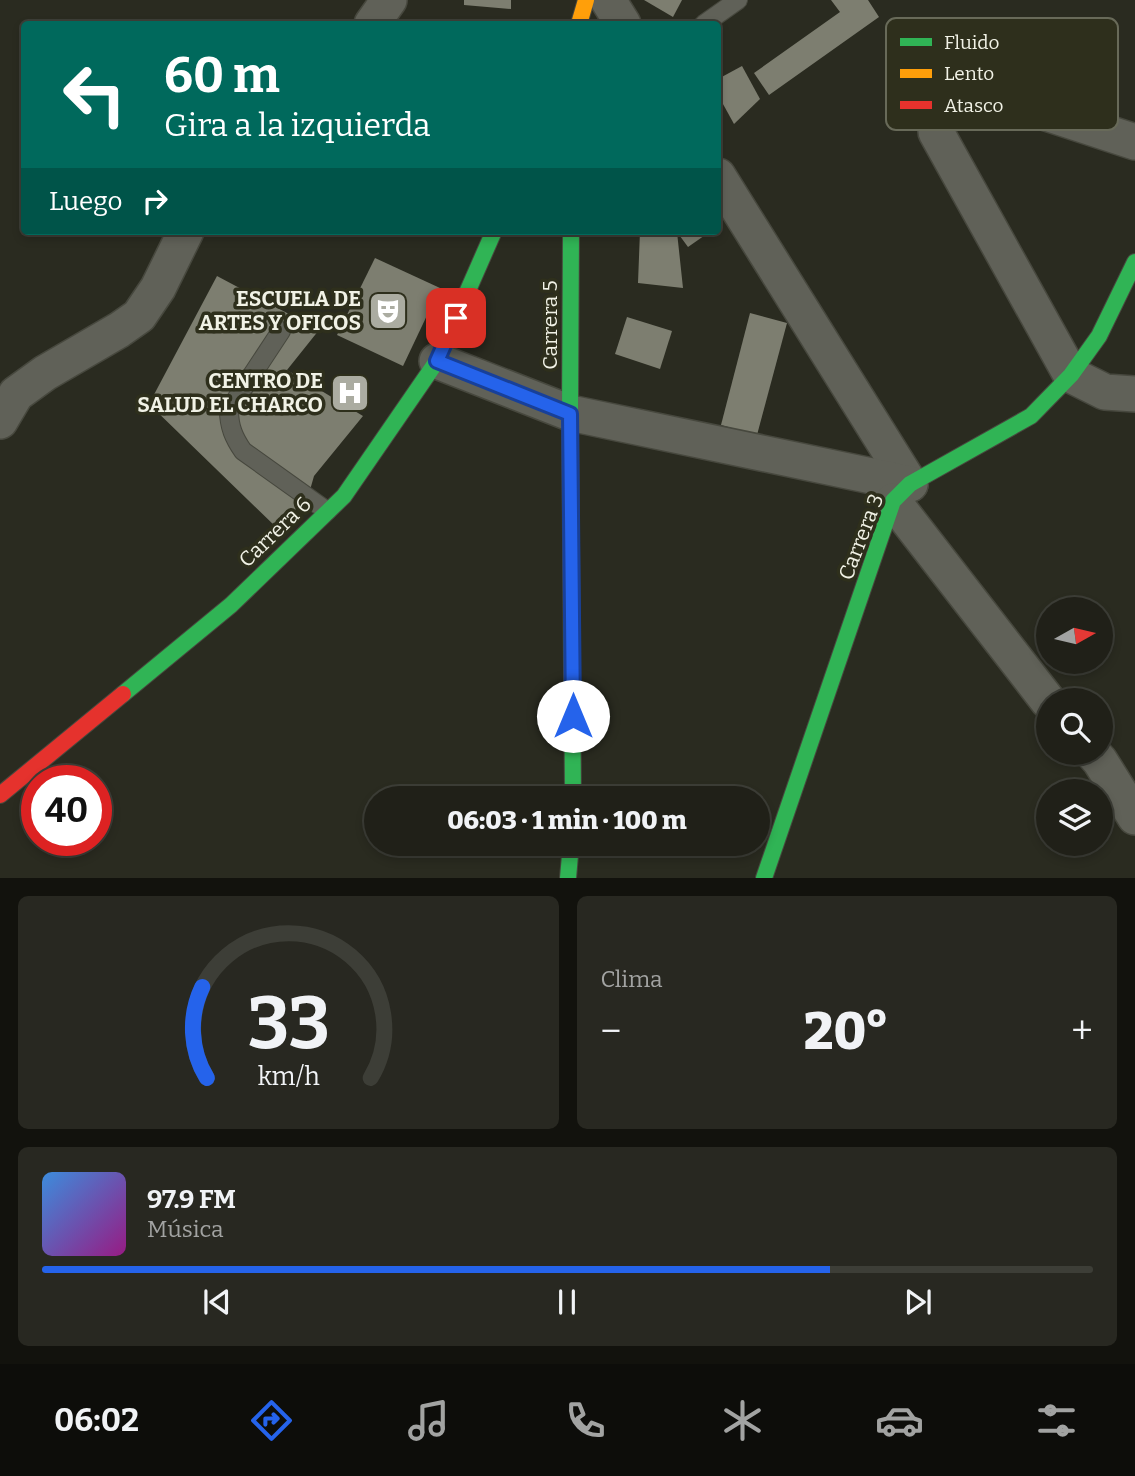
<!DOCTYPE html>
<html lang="es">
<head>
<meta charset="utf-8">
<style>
  body { margin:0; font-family:Bitter,serif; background:#282821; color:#f1f3f6; height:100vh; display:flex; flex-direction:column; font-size:26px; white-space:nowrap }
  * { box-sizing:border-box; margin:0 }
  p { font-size:23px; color:#a2a3a2 }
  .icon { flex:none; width:38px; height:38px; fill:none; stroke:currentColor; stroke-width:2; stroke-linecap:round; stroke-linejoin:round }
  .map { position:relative; height:878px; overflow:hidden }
  .details { display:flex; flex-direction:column; gap:18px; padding:18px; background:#12120d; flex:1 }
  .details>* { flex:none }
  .guide { position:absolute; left:21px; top:21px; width:700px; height:214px; border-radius:7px; box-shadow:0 4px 10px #0003,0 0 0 2px #3d3e37; background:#00695c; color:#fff; overflow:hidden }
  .needle { width:46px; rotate:82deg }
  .tools { position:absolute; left:1036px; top:597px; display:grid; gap:14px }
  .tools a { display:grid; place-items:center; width:77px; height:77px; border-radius:50%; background:#202018; box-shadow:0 4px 10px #0003,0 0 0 2px #3d3e37; font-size:35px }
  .speed { position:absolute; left:21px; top:765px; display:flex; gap:14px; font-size:35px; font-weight:700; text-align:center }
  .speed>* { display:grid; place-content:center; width:91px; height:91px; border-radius:50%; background:#202018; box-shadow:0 4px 10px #0003,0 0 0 2px #3d3e37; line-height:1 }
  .speed .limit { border:10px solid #d22; background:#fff; color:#111 }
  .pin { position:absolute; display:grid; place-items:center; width:60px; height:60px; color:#fff; margin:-30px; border-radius:14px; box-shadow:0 4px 10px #0006 }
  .me { position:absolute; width:77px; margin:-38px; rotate:0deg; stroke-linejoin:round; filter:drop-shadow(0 0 5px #0008) }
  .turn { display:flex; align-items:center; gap:24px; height:147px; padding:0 28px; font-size:32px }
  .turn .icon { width:91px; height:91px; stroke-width:2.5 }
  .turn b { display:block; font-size:49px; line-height:60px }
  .then { display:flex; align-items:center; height:66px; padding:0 28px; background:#0003; gap:14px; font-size:26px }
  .big { font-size:52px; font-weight:800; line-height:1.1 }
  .details .widget { flex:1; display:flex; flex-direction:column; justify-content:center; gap:10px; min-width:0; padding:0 24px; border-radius:10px; background:#282821 }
  .details .dial { align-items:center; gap:0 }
  .dial svg { height:182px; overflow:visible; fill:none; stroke:#3d3e37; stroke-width:7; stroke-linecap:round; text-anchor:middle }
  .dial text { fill:#f1f3f6; stroke:none }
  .song { display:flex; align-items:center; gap:21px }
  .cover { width:84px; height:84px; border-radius:10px; background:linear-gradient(135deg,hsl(210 70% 55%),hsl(310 70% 35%)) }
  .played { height:7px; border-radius:4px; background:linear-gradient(90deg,#2563eb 75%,#3d3e37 75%) }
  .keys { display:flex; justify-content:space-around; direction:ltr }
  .heat { display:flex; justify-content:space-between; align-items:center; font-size:38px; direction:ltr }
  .details .tiles { flex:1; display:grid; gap:18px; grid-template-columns:1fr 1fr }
  .widget:last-child { grid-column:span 2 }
  .trip { position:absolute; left:364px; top:786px; width:406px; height:70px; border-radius:35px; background:#202018; box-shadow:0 4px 10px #0003,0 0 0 2px #3d3e37; font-weight:800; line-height:70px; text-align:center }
  .tab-bar { display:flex; height:112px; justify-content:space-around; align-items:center; background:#0d0d0a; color:#a2a3a2 }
  .tab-bar .icon { width:49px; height:49px }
  .tab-bar .current { color:#2563eb }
  .tab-bar b { font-size:32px; color:#f1f3f6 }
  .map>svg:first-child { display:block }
  .building { fill:#7d7e70 }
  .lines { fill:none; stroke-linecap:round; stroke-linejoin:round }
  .lane-casing { stroke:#47483e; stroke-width:20 }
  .street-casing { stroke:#47483e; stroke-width:38 }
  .fast-casing { stroke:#47483e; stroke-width:18 }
  .slow-casing { stroke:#47483e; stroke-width:18 }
  .jam-casing { stroke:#47483e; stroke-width:18 }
  .lane { stroke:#606158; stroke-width:18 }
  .street { stroke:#606158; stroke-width:35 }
  .fast { stroke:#30b455; stroke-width:16 }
  .slow { stroke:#ff9f0a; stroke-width:16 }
  .jam { stroke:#e5322d; stroke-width:16 }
  .route-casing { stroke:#184099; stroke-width:18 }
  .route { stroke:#2563eb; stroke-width:12 }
  .labels { text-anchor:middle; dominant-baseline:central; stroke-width:7; stroke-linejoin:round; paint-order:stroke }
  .poi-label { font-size:21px; font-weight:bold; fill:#f1f2e6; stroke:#2e2f1c; text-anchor:end }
  .street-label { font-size:21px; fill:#f1f2e6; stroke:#2e2f1c }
  .key { fill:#2e2f1c; stroke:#686a59; stroke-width:2 }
  .key-label { font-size:19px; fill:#f1f2e6 }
</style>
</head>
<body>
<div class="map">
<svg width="1135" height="878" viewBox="0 0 1135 878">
  <rect width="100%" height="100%" fill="#2a2b20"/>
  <g class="building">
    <polygon points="464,0 511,0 511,9 464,5"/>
    <polygon points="644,0 682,0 673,17"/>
    <polygon points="831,0 868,0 879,17 769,95 754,73 840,12"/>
    <polygon points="742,66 760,99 734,124 718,95 718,79"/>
    <polygon points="640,231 711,231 688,247 677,232 683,288 638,283"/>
    <polygon points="375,258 440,288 403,366 337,335"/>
    <polygon points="217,276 319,330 287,370 363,416 314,476 308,497 277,528 149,404"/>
    <polygon points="750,313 787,323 757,435 721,425"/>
    <polygon points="627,317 672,331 660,369 615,354"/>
  </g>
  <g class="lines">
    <g class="lane-casing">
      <g id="lane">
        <polyline points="704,24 738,0"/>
        <path d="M 281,331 L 229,410 C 229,427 234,438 243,451 L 327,511"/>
      </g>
    </g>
    <g class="street-casing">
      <g id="street">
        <polyline points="608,0 623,24"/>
        <polyline points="372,24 389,0"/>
        <polyline points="1135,142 976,90 944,92 936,107 936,132 1071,375 1105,392 1135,394"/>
        <polyline points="718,176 910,484"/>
        <polyline points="437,361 570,413 910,484"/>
        <polyline points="0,421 16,394 45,373 119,330 139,316 158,288 186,231"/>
        <polyline points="893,501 1048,701"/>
        <polyline points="1092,752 1100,761 1135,817"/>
      </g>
    </g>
    <g class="fast-casing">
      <g id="fast">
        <polyline points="571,231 570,413 573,798"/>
        <polyline points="123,694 231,605 344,496 437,361 494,231"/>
        <polyline points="568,878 571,844"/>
        <polyline points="764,878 893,501 910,484 1031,416 1071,375 1099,336 1135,262"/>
      </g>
    </g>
    <g class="slow-casing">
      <polyline id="slow" points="579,24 586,0"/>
    </g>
    <g class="jam-casing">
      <polyline id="jam" points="0,795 123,694"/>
    </g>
    <use href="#lane" class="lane"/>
    <use href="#street" class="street"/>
    <use href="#fast" class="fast"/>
    <use href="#slow" class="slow"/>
    <use href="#jam" class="jam"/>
  </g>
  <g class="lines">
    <g class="route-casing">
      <polyline id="route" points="456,318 437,361 570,414 573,716"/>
    </g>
    <use href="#route" class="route"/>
  </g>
  <defs>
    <g id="theatre-square" transform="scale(2.0125)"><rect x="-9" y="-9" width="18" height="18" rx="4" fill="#abaca1" stroke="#2e2f1c"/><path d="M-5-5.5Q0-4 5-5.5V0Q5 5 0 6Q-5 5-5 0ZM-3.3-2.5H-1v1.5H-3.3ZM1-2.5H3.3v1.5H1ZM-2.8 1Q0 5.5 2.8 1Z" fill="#fff"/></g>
    <g id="hospital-square" transform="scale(2.0125)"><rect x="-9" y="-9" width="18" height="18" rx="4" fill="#abaca1" stroke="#2e2f1c"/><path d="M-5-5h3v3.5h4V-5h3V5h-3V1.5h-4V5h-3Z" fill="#fff"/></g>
  </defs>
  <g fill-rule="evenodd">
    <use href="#theatre-square" x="388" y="311"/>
    <use href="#hospital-square" x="350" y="393"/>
  </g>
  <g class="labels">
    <g class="poi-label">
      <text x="361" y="299">ESCUELA DE<tspan x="361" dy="24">ARTES Y OFICOS</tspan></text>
      <text x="323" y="381">CENTRO DE<tspan x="323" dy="24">SALUD EL CHARCO</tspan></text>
    </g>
    <g class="street-label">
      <text transform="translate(550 325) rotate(-90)">Carrera 5</text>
      <text transform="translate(275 532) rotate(-44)">Carrera 6</text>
      <text transform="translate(861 537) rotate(-69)">Carrera 3</text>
    </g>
  </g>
  <rect x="886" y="18" width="232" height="112" rx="10" class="key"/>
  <rect x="900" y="38" width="32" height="8" fill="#30b455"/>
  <rect x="900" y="69" width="32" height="9" fill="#ff9f0a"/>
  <rect x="900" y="101" width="32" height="8" fill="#e5322d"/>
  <g class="key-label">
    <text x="944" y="49">Fluido</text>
    <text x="944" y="80">Lento</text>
    <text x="944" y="112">Atasco</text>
  </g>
</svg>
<div class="tools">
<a><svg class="needle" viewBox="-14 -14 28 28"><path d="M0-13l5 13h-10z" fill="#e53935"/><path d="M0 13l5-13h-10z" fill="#a2a3a2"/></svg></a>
<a><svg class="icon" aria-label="search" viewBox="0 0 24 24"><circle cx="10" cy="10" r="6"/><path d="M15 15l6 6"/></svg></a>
<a><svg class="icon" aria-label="layers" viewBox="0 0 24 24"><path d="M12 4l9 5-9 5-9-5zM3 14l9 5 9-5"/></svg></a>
</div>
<div class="speed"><div class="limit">40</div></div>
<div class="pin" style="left:456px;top:318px;background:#d93025"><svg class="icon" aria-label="arrive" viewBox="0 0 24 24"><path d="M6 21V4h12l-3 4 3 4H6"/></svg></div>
<svg class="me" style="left:573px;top:716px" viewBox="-20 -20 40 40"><circle r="19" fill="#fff"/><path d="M0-13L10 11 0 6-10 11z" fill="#2563eb"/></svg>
<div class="trip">06:03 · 1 min · 100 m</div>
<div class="guide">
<div class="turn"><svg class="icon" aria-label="left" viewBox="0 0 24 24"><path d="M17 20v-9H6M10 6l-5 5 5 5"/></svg><div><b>60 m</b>Gira a la izquierda</div></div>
<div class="then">Luego<svg class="icon" aria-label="right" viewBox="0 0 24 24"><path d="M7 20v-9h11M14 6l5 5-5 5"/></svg></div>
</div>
</div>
<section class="details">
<div class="tiles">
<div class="widget dial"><svg viewBox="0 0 100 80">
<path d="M14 69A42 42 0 1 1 86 69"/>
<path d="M14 69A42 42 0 0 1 12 29" stroke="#2563eb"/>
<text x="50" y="56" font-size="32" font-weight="700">33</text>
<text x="50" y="72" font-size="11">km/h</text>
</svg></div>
<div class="widget"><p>Clima</p>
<div class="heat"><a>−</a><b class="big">20°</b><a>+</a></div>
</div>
<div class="widget">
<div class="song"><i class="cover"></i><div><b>97.9 FM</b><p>Música</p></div></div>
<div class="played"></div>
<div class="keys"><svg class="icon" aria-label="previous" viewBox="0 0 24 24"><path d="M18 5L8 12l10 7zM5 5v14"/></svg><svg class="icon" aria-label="pause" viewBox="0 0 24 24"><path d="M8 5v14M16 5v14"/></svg><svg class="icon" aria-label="next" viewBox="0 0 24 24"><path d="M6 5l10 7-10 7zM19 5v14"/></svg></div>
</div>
</div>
</section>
<nav class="tab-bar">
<b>06:02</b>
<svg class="icon current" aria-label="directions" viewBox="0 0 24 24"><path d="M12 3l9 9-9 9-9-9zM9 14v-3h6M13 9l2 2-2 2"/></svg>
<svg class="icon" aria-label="music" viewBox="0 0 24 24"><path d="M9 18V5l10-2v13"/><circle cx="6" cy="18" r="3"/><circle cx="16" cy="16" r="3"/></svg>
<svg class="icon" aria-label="phone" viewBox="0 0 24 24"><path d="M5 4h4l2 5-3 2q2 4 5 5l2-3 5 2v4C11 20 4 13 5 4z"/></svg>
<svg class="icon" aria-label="climate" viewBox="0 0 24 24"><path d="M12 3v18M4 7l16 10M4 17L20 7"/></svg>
<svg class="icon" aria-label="car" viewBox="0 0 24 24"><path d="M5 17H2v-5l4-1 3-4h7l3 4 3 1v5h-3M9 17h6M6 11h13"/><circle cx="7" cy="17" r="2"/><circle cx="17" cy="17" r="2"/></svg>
<svg class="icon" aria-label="filters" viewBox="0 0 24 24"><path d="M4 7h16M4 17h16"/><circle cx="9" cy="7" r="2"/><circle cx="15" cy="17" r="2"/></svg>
</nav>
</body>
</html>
